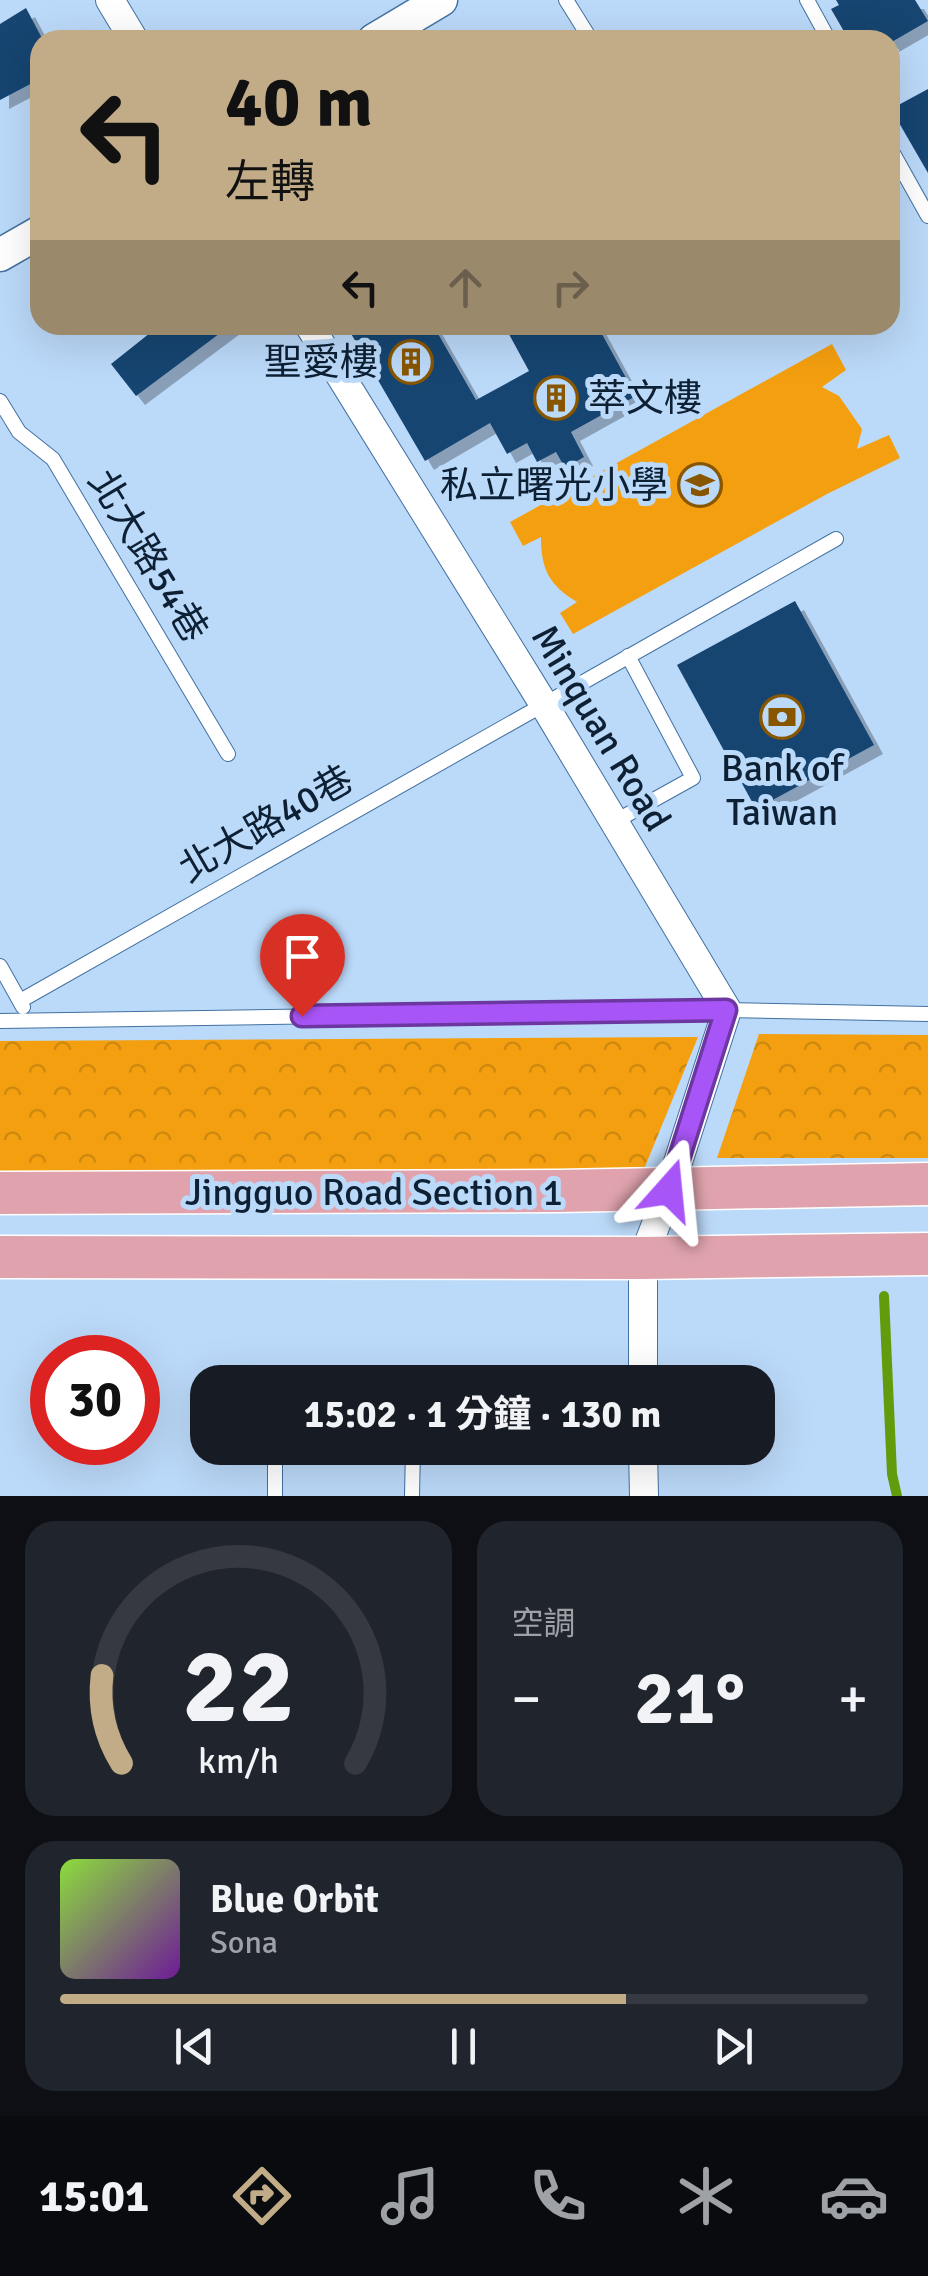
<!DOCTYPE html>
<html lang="zh-TW">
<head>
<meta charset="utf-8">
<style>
  body { margin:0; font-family:Signika,"Noto Sans TC",sans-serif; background:#20242c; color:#f1f3f6; height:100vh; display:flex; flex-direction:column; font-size:38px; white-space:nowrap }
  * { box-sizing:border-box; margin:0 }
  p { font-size:32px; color:#9ea1a6 }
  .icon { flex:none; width:55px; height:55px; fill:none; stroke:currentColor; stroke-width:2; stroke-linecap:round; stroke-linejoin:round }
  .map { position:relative; height:1496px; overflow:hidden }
  .details { display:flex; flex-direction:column; gap:25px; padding:25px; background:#0d0f14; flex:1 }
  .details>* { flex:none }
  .guide { position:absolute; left:30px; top:30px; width:870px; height:305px; border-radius:30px; box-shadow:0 10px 40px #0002; background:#c2ac87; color:#111; overflow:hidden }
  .speed { position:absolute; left:30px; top:1335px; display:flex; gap:20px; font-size:50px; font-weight:700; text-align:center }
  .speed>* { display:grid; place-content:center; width:130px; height:130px; border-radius:50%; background:#171b24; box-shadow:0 10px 40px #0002; line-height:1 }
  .speed .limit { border:15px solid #d22; background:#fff; color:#111 }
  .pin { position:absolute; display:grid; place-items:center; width:85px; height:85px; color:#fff; margin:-102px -42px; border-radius:50% 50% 50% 0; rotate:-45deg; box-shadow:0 0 10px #0007 }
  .pin .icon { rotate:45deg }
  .me { position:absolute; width:110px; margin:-55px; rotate:18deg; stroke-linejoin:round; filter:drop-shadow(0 0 8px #0008) }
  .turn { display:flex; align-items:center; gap:35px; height:210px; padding:0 30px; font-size:45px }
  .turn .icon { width:130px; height:130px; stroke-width:2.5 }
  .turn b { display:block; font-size:70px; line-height:85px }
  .lanes { display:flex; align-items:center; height:95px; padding:0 30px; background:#0003; justify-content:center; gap:50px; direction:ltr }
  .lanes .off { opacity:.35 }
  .big { font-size:75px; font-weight:700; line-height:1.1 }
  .details .card { flex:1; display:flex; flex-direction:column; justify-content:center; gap:15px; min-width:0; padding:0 35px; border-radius:30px; background:#20242c }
  .details .dial { align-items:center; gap:0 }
  .dial svg { height:260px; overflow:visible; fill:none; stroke:#363941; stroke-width:7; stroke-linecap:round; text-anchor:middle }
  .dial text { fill:#f1f3f6; stroke:none }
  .song { display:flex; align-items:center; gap:30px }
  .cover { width:120px; height:120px; border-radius:15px; background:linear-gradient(135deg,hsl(90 70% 55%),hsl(280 70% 35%)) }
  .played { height:10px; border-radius:5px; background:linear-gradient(90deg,#c2ac87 70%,#363941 70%) }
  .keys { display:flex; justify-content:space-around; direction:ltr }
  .heat { display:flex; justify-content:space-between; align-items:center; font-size:55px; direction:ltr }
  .details .tiles { flex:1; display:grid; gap:25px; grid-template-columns:1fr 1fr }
  .card:last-child { grid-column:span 2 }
  .trip { position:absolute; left:190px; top:1365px; width:585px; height:100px; border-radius:30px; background:#171b24; box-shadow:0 10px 40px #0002; font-weight:700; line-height:100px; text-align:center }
  .tab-bar { display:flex; height:160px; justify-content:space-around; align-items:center; background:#090b0e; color:#9ea1a6 }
  .tab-bar .icon { width:70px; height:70px }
  .tab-bar .active { color:#c2ac87 }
  .tab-bar b { font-size:45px; color:#f1f3f6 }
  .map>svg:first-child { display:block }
  .park { fill:url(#park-crowns) }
  .pitch { fill:#f49f0f }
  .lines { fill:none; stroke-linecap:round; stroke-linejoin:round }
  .stream { stroke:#629b0b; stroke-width:10 }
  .building { fill:#164471; filter:url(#shadow) }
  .service-casing { stroke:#4371a1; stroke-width:16 }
  .minor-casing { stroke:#4371a1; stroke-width:30 }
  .tertiary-casing { stroke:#4371a1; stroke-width:35 }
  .primary-casing { stroke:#fff; stroke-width:45 }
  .service { stroke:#fff; stroke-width:14 }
  .minor { stroke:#fff; stroke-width:28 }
  .tertiary { stroke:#fff; stroke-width:32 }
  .primary { stroke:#e0a3ad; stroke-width:42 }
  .route-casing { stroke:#6d37a1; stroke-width:25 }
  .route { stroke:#a855f7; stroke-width:18 }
  .labels { text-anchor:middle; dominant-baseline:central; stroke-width:10; stroke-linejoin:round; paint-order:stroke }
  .poi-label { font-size:38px; fill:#0d2034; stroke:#bbd9f9; text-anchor:end }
  .street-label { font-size:38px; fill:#0d2034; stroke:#bbd9f9 }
</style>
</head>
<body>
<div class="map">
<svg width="928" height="1496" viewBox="0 0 928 1496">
  <defs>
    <pattern id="park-crowns" width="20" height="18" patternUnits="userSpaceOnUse" patternTransform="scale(2.5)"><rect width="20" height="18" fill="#f49f0f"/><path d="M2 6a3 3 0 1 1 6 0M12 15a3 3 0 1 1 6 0" fill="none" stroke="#d0890f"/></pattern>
    <filter id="shadow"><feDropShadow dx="9" dy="9" stdDeviation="0" flood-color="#0004"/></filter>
  </defs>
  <rect width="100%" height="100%" fill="#bbd9f9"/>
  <g class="park">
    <polygon points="759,1034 928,1035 928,1158 717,1158"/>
    <polygon points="698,1037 640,1179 0,1175 0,1041"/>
  </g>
  <path class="pitch" d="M 832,344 L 846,370 L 822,387 L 839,396 L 862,429 L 857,449 L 889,435 L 900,458 L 827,494 L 573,634 L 560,613 L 577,602 C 549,585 541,569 541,537 L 523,546 L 510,522 Z"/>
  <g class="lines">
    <polyline class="stream" points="884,1296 892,1474 897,1496"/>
  </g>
  <g class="building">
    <polygon points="836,0 915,0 928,21 890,43 890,40 849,40 831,9 839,5"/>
    <polygon points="26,8 43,40 40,40 40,79 0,100 0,24"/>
    <polygon points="928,89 928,173 891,109"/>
    <polygon points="151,325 231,325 136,396 111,364 150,333 146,328"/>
    <polygon points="346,325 433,325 476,400 529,371 504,325 597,325 636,396 571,432 584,457 565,468 556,452 537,462 527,443 507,454 490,423 425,461"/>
    <polygon points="795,601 874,745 756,809 677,665"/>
  </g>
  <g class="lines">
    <g class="service-casing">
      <g id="service">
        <polyline points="566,0 591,40"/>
        <polyline points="807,0 829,40"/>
        <polyline points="890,148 928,216"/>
        <polyline points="0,401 19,432 53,459 228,754"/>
        <polyline points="614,822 693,778 628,656"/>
        <polyline points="0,966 23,1007"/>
        <polyline points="20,1001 836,539"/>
        <polyline points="0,1021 727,1010 928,1014"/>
        <polyline points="275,1448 275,1496"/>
        <polyline points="412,1496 413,1448"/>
      </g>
    </g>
    <g class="minor-casing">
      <g id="minor">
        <polyline points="110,0 134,40"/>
        <polyline points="309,325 543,703 727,1010 669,1190 643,1258 643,1382"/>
        <polyline points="643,1448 644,1496"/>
      </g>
    </g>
    <g class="tertiary-casing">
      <g id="tertiary">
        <polyline points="374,40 441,0"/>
        <polyline points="0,255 40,232"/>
      </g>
    </g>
    <g class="primary-casing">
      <g id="primary">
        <polyline points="0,1193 559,1191 928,1184"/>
        <polyline points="0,1257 643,1258 928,1254"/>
      </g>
    </g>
    <use href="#service" class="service"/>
    <use href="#minor" class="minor"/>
    <use href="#tertiary" class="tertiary"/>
    <use href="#primary" class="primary"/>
  </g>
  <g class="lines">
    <g class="route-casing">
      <polyline id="route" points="302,1016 726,1010 669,1190"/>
    </g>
    <use href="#route" class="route"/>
  </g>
  <defs>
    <g id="building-ring" transform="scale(2.25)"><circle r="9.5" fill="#bbd9f9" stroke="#895600" stroke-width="1.5"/><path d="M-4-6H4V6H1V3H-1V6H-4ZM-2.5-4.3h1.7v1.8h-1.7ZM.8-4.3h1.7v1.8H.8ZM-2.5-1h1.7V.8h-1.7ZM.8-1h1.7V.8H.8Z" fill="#895600"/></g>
    <g id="school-ring" transform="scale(2.25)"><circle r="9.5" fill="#bbd9f9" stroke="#895600" stroke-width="1.5"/><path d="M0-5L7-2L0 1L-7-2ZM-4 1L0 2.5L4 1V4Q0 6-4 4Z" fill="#895600"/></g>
    <g id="bank-ring" transform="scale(2.25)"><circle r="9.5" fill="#bbd9f9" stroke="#895600" stroke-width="1.5"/><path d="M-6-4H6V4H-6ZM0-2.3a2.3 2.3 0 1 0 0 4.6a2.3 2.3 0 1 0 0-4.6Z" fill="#895600"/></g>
  </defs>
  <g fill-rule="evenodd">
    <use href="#building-ring" x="411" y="362"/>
    <use href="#building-ring" x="556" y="398"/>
    <use href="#school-ring" x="700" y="485"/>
    <use href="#bank-ring" x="782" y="717"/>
  </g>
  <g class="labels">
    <g class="poi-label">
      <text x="378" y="362">聖愛樓</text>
      <text x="588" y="398" text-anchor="start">萃文樓</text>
      <text x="668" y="485">私立曙光小學</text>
      <text x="782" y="768" text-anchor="middle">Bank of<tspan x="782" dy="44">Taiwan</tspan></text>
    </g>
    <g class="street-label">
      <text transform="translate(148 556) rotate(59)">北大路54巷</text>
      <text transform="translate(601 728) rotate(59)">Minquan Road</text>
      <text transform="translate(266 824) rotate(-30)">北大路40巷</text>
      <text x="374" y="1192">Jingguo Road Section 1</text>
    </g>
  </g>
</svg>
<div class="speed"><div class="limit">30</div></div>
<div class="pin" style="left:302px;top:1016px;background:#d93025"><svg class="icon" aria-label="arrive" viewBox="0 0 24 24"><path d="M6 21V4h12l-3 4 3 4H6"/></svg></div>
<svg class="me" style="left:669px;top:1190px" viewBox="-20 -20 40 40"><path d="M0-17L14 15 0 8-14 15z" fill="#a855f7" stroke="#fff" stroke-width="4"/></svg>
<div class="trip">15:02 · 1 分鐘 · 130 m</div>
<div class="guide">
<div class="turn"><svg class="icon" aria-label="left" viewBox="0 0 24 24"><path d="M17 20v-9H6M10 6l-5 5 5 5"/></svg><div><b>40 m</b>左轉</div></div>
<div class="lanes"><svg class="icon" aria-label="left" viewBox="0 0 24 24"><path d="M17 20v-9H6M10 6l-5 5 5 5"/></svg><svg class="icon off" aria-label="ahead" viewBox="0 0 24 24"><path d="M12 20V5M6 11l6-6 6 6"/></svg><svg class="icon off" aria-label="right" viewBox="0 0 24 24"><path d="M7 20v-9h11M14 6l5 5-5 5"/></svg></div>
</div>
</div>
<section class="details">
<div class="tiles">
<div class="card dial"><svg viewBox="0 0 100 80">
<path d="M14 69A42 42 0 1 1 86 69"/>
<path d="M14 69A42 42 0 0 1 8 42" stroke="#c2ac87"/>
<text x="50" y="56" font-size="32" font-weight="700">22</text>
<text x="50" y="72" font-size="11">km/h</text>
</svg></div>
<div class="card"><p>空調</p>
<div class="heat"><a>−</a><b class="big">21°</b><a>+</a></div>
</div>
<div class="card">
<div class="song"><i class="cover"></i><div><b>Blue Orbit</b><p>Sona</p></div></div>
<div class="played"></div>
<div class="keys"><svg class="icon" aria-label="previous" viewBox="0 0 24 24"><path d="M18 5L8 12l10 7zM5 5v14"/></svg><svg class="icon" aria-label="pause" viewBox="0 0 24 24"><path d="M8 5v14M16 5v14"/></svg><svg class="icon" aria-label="next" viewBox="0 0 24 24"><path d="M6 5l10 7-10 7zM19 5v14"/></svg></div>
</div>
</div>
</section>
<nav class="tab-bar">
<b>15:01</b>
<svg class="icon active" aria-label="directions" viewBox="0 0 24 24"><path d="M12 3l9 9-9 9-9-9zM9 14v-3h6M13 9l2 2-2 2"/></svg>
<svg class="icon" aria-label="music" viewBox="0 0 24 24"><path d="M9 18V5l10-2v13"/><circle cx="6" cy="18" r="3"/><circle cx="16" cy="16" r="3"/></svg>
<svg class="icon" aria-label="phone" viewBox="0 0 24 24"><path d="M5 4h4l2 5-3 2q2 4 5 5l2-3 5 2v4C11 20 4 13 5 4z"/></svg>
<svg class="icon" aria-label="climate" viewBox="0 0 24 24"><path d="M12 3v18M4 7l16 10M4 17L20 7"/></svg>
<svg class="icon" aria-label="car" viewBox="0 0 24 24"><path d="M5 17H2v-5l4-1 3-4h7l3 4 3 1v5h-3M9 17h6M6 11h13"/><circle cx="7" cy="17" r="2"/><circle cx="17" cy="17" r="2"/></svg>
</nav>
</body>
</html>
